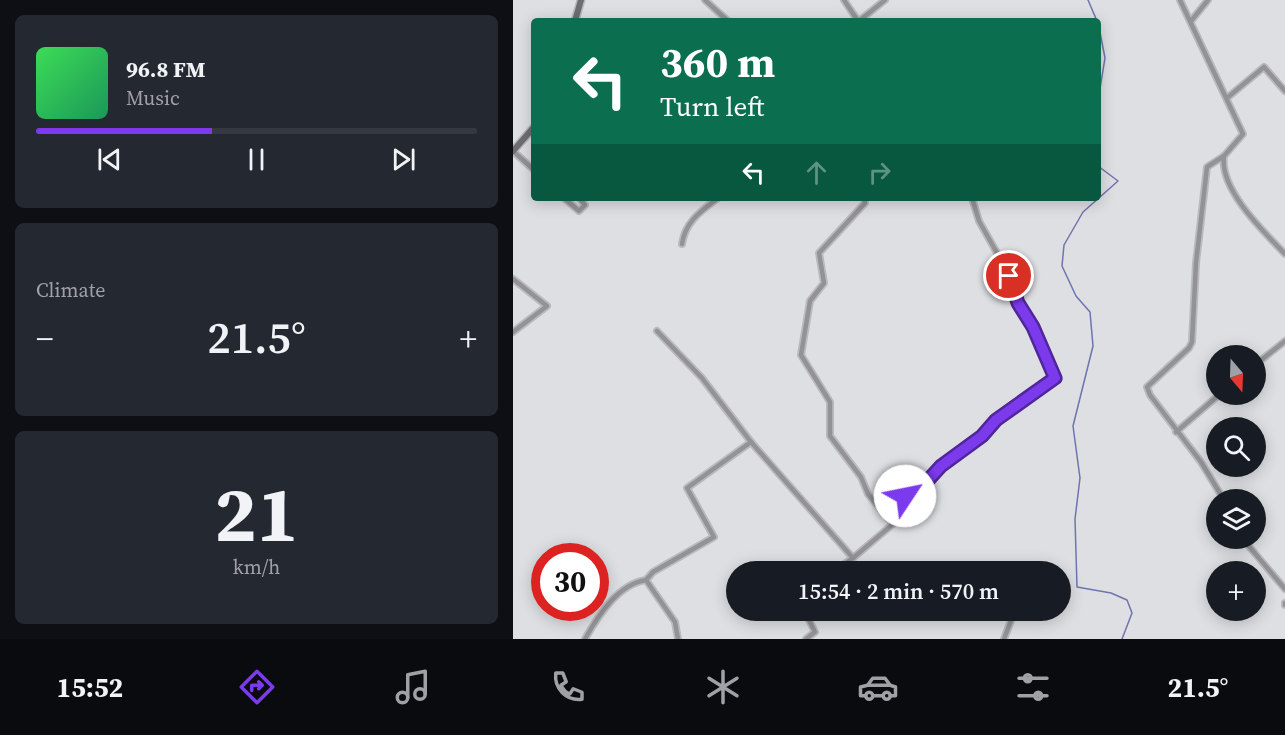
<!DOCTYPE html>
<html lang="en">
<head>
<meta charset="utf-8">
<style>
  body { margin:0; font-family:"Source Serif 4",serif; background:#242831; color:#f1f3f6; height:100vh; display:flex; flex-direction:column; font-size:22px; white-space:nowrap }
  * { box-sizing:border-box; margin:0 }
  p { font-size:20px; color:#9ea1a6 }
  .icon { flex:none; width:33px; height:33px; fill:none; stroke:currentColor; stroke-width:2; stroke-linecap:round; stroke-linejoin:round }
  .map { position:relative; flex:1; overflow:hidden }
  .panel { display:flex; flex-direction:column; gap:15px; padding:15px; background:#0d0f14; width:513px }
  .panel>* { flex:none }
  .top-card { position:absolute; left:18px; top:18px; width:570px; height:183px; border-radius:6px; box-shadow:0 3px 15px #0003; background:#0b6e4f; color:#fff; overflow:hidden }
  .needle { width:39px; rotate:161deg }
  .buttons { position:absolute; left:693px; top:345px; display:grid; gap:12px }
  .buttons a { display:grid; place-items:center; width:60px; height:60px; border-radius:50%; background:#171b24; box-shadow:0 3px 15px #0003; font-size:30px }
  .speed { position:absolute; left:18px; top:543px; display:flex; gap:12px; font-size:30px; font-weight:700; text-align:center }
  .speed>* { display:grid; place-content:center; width:78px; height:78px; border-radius:50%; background:#171b24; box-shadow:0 3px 15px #0003; line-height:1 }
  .speed .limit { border:9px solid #d22; background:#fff; color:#111 }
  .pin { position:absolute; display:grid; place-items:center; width:51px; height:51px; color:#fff; margin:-26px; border:3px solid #fff; border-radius:50%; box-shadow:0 2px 6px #0007 }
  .me { position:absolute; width:66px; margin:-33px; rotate:56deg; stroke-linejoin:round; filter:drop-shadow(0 0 4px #0008) }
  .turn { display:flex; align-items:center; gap:21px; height:126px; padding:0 30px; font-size:27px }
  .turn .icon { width:78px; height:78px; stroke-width:2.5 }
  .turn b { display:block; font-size:42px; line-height:51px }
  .lanes { display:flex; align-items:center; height:57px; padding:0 30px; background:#0003; justify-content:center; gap:30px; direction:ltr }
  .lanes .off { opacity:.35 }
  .big { font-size:45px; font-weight:600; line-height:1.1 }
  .panel .card { flex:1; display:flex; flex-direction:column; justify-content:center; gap:9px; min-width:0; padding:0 21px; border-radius:9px; background:#242831 }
  .panel .dial { align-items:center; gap:0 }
  .dial b { font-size:78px; line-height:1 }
  .song { display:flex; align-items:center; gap:18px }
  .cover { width:72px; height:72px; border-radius:9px; background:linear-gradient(135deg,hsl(130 70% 55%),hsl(150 70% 35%)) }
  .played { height:6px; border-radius:3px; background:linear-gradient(90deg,#7c3aed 40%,#363941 40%) }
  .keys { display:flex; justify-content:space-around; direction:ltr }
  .heat { display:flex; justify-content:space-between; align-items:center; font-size:33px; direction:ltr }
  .trip { position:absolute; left:213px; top:561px; width:345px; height:60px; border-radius:30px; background:#171b24; box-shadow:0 3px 15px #0003; font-weight:600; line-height:60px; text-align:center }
  .tab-bar { display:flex; height:96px; justify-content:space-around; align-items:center; background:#090b0e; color:#9ea1a6 }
  .tab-bar .icon { width:42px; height:42px }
  .tab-bar .current { color:#7c3aed }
  .tab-bar b { font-size:27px; color:#f1f3f6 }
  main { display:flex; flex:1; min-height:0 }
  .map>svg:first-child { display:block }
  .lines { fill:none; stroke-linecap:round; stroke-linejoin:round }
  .stream { stroke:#6e74ae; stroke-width:1.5 }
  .minor-casing { stroke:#b9babe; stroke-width:8 }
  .secondary-casing { stroke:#b9babe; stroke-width:9 }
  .minor { stroke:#939395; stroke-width:4.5 }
  .secondary { stroke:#6e6e71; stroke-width:6 }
  .route-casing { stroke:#51269a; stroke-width:15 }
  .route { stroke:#7c3aed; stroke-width:10 }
</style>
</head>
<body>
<main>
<section class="panel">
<div class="card">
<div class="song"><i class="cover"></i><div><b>96.8 FM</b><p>Music</p></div></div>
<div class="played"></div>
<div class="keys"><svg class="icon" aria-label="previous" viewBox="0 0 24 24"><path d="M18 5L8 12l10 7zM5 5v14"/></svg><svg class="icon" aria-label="pause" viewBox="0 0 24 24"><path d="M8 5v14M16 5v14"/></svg><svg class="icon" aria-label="next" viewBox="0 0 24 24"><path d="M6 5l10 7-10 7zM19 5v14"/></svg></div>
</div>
<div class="card"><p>Climate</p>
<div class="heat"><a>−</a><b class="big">21.5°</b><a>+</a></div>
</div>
<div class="card dial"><b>21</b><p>km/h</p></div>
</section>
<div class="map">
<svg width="772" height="639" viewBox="0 0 772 639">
  <rect width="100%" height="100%" fill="#dedfe3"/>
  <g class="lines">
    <g class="stream">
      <polyline points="575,0 584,21"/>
      <polyline points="585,22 592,58 585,101"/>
      <polyline points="585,166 605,181 570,212 551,245 549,266 563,296 577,312 580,346 560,426 567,478 562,519 564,587 598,593 614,600 619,613 609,639"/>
    </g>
    <g class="minor-casing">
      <g id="minor">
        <polyline points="192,0 215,21"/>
        <polyline points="331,0 345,21"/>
        <polyline points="667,0 730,134 711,156 694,167 683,263 679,342 676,348 634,387 637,395 688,462 711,500"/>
        <polyline points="346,21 372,0"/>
        <polyline points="678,21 695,0"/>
        <polyline points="714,98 751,67 772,91"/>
        <polyline points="0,151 21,170"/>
        <path d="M 711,156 C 706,189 751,232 772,254"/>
        <polyline points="51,198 66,211 72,205 66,198"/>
        <path d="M 169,244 C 172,222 188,211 205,198"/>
        <polyline points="0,279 34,306 0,332"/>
        <polyline points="144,331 189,378 238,442 340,558 380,524 355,494 348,477 317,436 317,402 288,355 297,301 311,283 306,253 352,203 351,198"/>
        <polyline points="742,365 772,341"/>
        <polyline points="663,432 707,394"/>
        <polyline points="372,514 383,501 408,488 428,466 469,436 483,420 542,377 520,327 505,303 497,276 466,221 459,198"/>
        <polyline points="729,538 772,589"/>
        <polyline points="320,572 340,558"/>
        <polyline points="772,603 772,605"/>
        <polyline points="291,610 302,632 293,639"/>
        <path d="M 72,639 C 85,616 105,584 133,580"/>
        <polyline points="165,639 162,622 133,580 140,572 201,537 174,488 238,442"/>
        <polyline points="491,639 502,610"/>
      </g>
    </g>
    <g class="secondary-casing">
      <g id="secondary">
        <polyline points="62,21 68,0"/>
        <polyline points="0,151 21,127"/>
      </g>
    </g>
    <use href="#minor" class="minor"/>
    <use href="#secondary" class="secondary"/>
  </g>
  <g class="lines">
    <g class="route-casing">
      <polyline id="route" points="392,496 408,488 428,466 469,436 483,420 542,378 520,327 505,303 496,276"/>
    </g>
    <use href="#route" class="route"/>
  </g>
</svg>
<div class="buttons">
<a><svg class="needle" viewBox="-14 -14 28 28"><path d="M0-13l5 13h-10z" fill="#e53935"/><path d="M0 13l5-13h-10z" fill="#9ea1a6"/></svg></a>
<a><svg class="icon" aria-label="search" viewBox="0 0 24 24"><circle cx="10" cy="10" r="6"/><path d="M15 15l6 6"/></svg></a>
<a><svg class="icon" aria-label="layers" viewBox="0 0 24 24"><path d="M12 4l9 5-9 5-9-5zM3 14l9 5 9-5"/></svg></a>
<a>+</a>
</div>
<div class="speed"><div class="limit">30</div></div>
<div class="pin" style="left:496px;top:276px;background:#d93025"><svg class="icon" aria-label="arrive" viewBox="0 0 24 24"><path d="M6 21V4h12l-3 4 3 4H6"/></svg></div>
<svg class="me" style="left:392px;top:496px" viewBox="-20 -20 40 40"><circle r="19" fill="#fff"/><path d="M0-13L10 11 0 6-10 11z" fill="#7c3aed"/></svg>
<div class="trip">15:54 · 2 min · 570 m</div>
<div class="top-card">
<div class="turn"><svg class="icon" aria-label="left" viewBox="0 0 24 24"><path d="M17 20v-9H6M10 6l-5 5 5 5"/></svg><div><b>360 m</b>Turn left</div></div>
<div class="lanes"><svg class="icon" aria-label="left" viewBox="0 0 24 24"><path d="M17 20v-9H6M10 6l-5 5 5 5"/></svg><svg class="icon off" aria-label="ahead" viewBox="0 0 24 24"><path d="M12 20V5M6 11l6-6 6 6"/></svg><svg class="icon off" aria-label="right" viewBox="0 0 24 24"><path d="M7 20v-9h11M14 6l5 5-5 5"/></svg></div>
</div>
</div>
</main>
<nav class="tab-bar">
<b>15:52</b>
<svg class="icon current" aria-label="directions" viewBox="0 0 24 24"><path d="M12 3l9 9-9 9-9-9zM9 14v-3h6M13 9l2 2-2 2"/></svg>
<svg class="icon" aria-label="music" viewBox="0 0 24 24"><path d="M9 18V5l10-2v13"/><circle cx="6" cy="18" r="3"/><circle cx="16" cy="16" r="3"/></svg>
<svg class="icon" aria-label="phone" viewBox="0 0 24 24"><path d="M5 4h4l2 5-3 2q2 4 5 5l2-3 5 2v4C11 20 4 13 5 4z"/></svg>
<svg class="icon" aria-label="climate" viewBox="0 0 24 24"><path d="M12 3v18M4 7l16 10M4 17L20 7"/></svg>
<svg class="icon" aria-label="car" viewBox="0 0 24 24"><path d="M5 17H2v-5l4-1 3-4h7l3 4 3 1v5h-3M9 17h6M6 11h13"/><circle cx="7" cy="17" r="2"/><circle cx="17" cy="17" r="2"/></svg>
<svg class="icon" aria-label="filters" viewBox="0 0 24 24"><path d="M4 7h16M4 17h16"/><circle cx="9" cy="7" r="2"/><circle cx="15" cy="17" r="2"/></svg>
<b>21.5°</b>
</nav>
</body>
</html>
